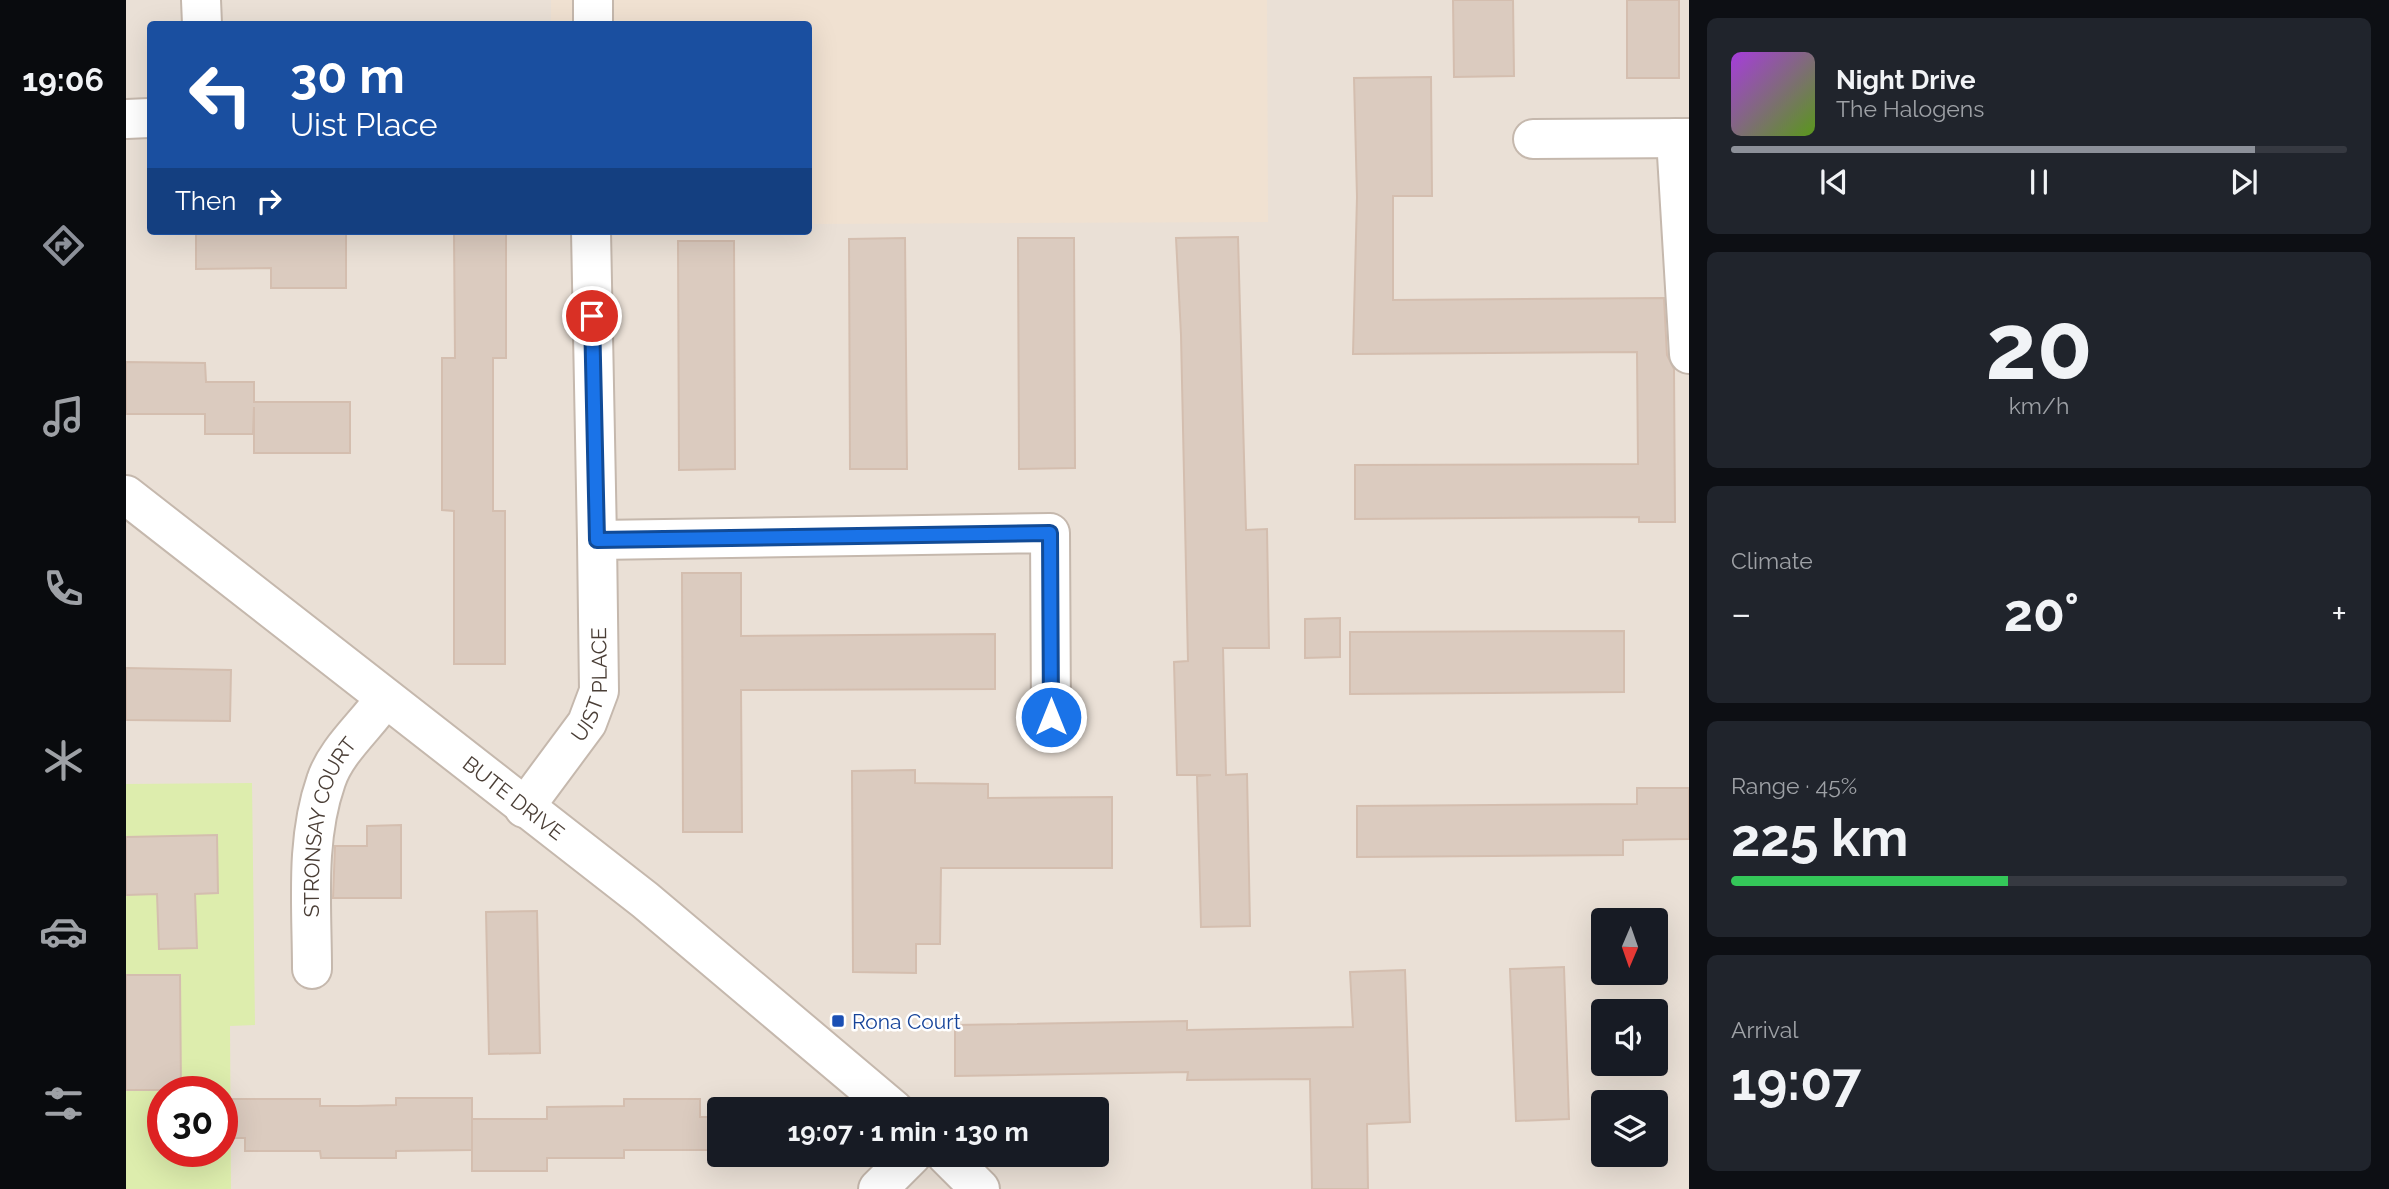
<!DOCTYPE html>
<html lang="en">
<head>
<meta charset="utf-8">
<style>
  body { margin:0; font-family:Raleway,sans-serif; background:#20242c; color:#f1f3f6; height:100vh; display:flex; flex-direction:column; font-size:26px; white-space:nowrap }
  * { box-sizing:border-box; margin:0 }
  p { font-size:23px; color:#9ea1a6 }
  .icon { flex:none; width:38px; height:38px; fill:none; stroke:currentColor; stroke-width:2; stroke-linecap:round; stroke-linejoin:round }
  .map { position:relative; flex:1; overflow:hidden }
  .side { display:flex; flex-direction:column; gap:18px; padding:18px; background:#0d0f14; width:700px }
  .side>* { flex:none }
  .guide { position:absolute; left:21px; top:21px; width:665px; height:214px; border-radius:7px; box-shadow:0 7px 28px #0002; background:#1a4fa0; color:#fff; overflow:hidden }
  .needle { width:46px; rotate:182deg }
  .tools { position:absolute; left:1465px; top:908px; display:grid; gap:14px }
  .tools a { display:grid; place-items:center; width:77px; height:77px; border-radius:7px; background:#171b24; box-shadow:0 7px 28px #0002; font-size:35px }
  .speed { position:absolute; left:21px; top:1076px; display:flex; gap:14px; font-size:35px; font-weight:700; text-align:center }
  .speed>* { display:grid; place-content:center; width:91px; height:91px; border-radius:50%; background:#171b24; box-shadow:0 7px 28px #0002; line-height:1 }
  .speed .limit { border:10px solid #d22; background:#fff; color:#111 }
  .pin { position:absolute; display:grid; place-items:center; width:60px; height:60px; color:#fff; margin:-30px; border:4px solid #fff; border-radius:50%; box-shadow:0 2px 7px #0007 }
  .me { position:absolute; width:77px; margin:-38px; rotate:0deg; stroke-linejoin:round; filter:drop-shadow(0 0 5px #0008) }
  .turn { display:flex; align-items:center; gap:24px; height:147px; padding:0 28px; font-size:32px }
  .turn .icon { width:91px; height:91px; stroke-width:2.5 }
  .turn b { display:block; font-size:49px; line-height:60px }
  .then { display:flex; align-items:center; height:66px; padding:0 28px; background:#0003; gap:14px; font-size:26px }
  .big { font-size:52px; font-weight:700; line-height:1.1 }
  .side .tile { flex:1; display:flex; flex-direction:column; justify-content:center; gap:10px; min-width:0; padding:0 24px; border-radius:10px; background:#20242c }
  .side .dial { align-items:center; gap:0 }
  .dial b { font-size:91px; line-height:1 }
  .song { display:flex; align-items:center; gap:21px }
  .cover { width:84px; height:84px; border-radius:10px; background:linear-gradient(135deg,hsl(280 70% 55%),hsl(90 70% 35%)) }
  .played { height:7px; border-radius:4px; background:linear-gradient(90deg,#8c9099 85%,#363941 85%) }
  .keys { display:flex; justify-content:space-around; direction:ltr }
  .heat { display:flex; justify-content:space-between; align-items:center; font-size:38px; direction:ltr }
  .charge { height:10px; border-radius:5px; background:linear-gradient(90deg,#34c759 45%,#363941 0) }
  .trip { position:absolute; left:581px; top:1097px; width:402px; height:70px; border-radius:7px; background:#171b24; box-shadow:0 7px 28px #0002; font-weight:700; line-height:70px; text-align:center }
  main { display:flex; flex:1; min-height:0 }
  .dock { display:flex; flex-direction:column; width:126px; justify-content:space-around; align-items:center; background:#090b0e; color:#9ea1a6 }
  .dock .icon { width:49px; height:49px }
  .dock .active { color:#8c9099 }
  .dock b { font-size:32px; color:#f1f3f6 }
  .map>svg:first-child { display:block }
  .residential { fill:#eae0d6; fill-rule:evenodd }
  .education { fill:#f0e1d1 }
  .green { fill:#ddedad; fill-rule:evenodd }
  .building { fill:#dbcbbf; stroke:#d4beaf; stroke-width:2 }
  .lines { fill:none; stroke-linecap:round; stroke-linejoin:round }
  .minor-casing { stroke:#c5b8ad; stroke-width:42 }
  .minor { stroke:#fff; stroke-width:38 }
  .route-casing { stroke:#114b97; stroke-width:18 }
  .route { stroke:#1a73e8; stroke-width:12 }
  .transit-dot { fill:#1a4fb4; stroke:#fff; stroke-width:2.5 }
  .labels { text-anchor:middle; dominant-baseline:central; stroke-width:5; stroke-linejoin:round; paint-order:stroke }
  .street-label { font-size:21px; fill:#4a3e36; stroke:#fff }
  .transit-label { font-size:21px; fill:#164399; stroke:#fff; text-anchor:start }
</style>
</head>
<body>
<main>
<nav class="dock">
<b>19:06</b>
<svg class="icon active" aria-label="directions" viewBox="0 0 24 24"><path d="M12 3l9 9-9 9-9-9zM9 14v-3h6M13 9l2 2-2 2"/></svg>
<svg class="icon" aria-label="music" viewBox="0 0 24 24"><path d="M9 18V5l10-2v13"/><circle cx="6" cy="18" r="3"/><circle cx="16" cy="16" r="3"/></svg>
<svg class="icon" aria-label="phone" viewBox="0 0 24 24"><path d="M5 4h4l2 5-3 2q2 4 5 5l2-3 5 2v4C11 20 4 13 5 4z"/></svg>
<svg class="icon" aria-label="climate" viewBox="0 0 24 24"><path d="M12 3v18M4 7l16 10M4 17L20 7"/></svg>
<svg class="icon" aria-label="car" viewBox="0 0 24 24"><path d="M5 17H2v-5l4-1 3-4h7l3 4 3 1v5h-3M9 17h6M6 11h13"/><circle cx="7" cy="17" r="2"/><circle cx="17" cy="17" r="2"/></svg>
<svg class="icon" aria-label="filters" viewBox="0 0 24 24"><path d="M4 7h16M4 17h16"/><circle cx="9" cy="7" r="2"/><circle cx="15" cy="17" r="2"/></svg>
</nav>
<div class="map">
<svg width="1563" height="1189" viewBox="0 0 1563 1189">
  <rect width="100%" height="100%" fill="#f6efe8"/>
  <path class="residential" d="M 0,0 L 1563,0 L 1563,1189 L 0,1189 ZM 24,24 L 682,24 L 682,231 L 24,231 ZM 1477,920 L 1530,920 L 1530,973 L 1477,973 ZM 1477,1012 L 1530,1012 L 1530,1064 L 1477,1064 ZM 37,1092 L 96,1092 L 96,1152 L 37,1152 ZM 1477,1102 L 1530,1102 L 1530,1155 L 1477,1155 ZM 593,1110 L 971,1110 L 971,1155 L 593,1155 Z"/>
  <polygon class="education" points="425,0 1141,0 1142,222 683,224 682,24 425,24"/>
  <path class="green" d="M 126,783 L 129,1025 L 104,1026 L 105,1189 L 0,1189 L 0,784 ZM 37,1092 L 96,1092 L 96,1152 L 37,1152 Z"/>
  <g class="building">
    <polygon points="1327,0 1387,0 1388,76 1328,77"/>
    <rect x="1501" y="0" width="52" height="78"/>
    <polygon points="1305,77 1306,196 1267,196 1267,300 1538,298 1541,355 1548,369 1549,522 1513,522 1513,517 1229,519 1229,465 1512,464 1511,352 1227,354 1231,197 1228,78"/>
    <polygon points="70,231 220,233 220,288 145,288 145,268 70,269"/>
    <polygon points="328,231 380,231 380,358 367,358 367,511 379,511 379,664 328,664 328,511 316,510 316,358 329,358"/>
    <polygon points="1112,237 1120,530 1141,529 1143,648 1097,648 1100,775 1121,774 1124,926 1075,927 1071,776 1085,775 1051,775 1048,662 1062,661 1055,335 1050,238"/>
    <polygon points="779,238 781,469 724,469 723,239"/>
    <polygon points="892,238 948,238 949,468 893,469"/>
    <polygon points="552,241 608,241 609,469 553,470"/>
    <polygon points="0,362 79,363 80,382 128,382 128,402 224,402 224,453 128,453 128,407 127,434 79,434 79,414 0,414"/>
    <polygon points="556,573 615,573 615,636 869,634 869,689 615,690 616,832 557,832"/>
    <polygon points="1214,618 1214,657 1179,658 1179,619"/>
    <polygon points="1498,631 1498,692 1224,694 1224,632"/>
    <polygon points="0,668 105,670 104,721 0,720"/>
    <polygon points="789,770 789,783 862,784 862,798 986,797 986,868 815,868 814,944 790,944 790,973 727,972 726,771"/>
    <polygon points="1511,788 1563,788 1563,839 1497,840 1497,855 1231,857 1231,806 1511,804"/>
    <polygon points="275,825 275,898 207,898 209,846 241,846 241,826"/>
    <polygon points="91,835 92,893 69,894 71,948 33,949 31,894 0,895 0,837"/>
    <polygon points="411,911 414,1053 363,1054 360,912"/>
    <polygon points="1438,967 1443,1119 1390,1121 1384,969"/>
    <polygon points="1279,970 1284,1122 1241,1124 1242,1189 1186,1189 1184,1079 1061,1080 1062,1072 829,1076 829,1025 1061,1021 1061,1030 1227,1027 1224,972"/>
    <polygon points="0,975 54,975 55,1090 0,1090"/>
    <polygon points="270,1098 346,1098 346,1150 270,1151 270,1158 195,1158 194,1151 119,1151 119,1138 96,1138 96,1099 194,1099 194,1106 232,1106 270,1105"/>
    <polygon points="498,1099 574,1099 574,1117 593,1117 593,1150 498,1150 498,1158 421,1158 421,1171 346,1171 346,1119 421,1119 421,1107 498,1106"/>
  </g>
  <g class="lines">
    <g class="minor-casing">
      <g id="minor">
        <polyline points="75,0 76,24"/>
        <polyline points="467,24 467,0"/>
        <polyline points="0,119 24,118"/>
        <polyline points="1550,138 1563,354"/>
        <polyline points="1407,139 1563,138"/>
        <polyline points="465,231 471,540"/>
        <path id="s1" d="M 0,495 L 519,900 L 768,1110"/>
        <path id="s2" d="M 398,808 L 461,723 L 473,691 L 471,540 L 924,533 L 925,717"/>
        <path id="s3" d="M 186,969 C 186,907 179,841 200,781 C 210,750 241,725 259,698"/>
        <polyline points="820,1155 854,1189"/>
        <polyline points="752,1189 786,1155"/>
      </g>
    </g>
    <use href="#minor" class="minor"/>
  </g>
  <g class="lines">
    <g class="route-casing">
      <polyline id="route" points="466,316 471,540 924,533 925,717"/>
    </g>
    <use href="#route" class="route"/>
  </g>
  <rect class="transit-dot" x="705" y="1014" width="14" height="14" rx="3.5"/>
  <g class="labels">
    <g class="street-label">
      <text stroke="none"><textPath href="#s2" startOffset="145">UIST PLACE</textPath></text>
      <text stroke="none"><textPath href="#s1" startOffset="492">BUTE DRIVE</textPath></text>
      <text stroke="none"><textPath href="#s3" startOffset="145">STRONSAY COURT</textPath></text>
    </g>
    <g class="transit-label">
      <text x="726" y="1021">Rona Court</text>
    </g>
  </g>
</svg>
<div class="tools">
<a><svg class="needle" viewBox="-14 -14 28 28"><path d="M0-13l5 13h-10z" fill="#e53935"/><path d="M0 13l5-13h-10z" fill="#9ea1a6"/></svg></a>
<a><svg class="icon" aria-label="sound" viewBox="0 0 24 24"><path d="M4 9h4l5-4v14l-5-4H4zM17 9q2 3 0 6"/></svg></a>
<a><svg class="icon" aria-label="layers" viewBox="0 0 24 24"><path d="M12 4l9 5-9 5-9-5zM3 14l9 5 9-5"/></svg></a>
</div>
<div class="speed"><div class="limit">30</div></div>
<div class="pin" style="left:466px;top:316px;background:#d93025"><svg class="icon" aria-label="arrive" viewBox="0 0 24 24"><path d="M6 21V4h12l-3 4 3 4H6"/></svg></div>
<svg class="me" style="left:925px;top:717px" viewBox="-20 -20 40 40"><circle r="17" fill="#1a73e8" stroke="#fff" stroke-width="3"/><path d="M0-11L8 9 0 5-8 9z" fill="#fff"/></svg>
<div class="trip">19:07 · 1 min · 130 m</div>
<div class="guide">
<div class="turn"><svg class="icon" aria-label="left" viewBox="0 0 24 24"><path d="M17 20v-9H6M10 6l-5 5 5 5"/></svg><div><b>30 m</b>Uist Place</div></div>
<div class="then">Then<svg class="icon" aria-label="right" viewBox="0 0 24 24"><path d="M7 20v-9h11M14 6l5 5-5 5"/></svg></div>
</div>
</div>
<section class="side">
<div class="tile">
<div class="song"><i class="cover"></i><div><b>Night Drive</b><p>The Halogens</p></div></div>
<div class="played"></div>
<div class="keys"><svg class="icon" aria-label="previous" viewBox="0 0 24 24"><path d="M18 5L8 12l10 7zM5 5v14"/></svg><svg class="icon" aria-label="pause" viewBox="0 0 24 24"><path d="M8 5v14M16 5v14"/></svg><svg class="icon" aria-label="next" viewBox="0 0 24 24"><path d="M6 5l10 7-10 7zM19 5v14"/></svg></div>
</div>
<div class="tile dial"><b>20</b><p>km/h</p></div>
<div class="tile"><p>Climate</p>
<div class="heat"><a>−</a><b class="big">20°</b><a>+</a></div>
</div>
<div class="tile"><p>Range · 45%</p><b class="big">225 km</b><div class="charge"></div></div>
<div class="tile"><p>Arrival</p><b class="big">19:07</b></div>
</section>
</main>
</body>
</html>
